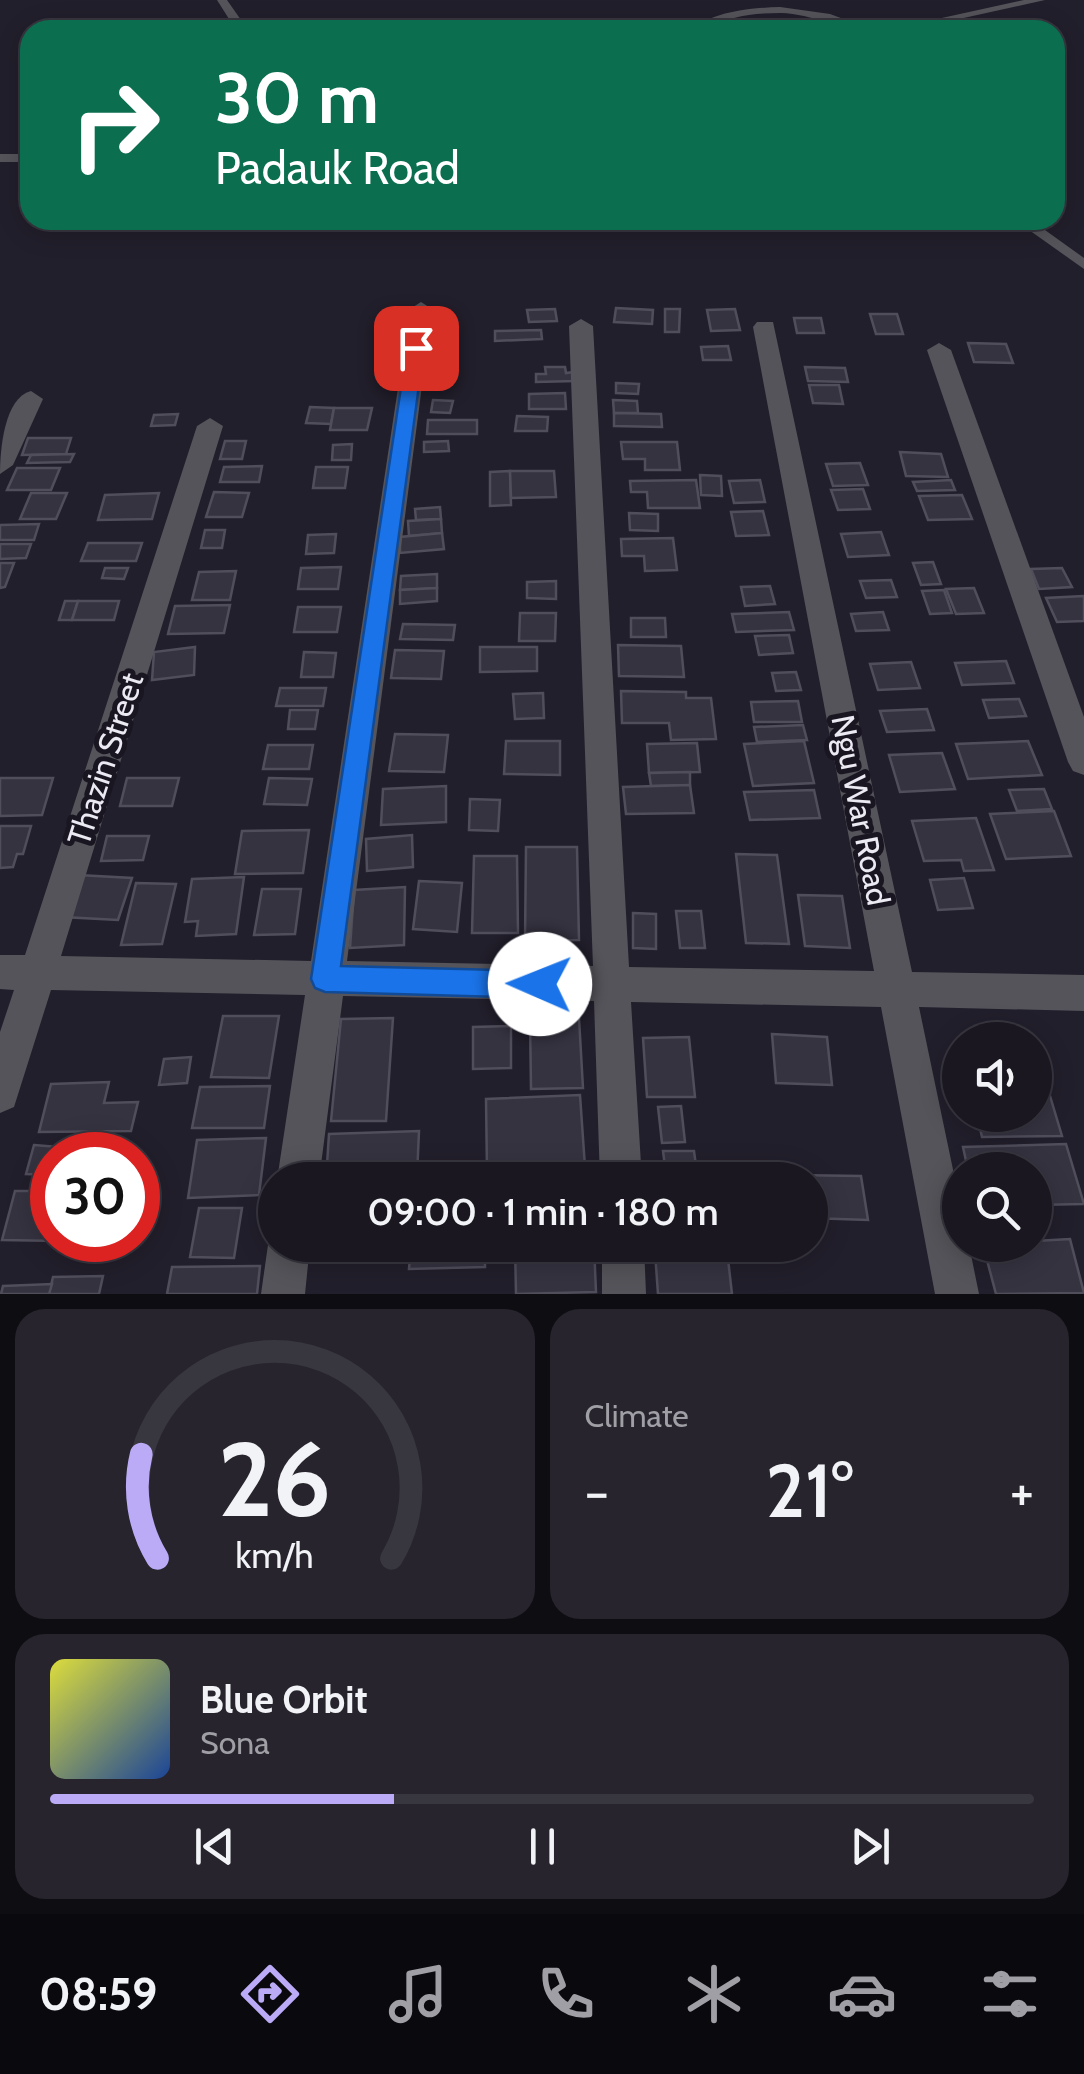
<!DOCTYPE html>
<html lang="en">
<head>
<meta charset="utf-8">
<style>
  body { margin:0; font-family:Cabin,sans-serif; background:#27242e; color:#f1f3f6; height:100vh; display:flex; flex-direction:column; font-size:38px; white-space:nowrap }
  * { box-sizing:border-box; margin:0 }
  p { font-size:32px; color:#9f9fa5 }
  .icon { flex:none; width:55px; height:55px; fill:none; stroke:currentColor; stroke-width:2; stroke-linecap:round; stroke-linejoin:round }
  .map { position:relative; height:1294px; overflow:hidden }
  .panel { display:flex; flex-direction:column; gap:15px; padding:15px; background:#0e0d12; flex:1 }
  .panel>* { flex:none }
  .guide { position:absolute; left:20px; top:20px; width:1045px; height:210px; border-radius:30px; box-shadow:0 5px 25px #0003,0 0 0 2px #38363f; background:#0b6e4f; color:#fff; overflow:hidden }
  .tools { position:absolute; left:942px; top:1022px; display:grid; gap:20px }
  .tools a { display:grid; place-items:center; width:110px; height:110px; border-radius:50%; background:#1a1721; box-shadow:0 5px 25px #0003,0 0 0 2px #38363f; font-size:50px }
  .speed { position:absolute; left:30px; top:1132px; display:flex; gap:20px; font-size:50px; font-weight:700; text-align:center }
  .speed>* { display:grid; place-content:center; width:130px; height:130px; border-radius:50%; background:#1a1721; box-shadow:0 5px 25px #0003,0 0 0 2px #38363f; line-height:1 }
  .speed .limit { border:15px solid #d22; background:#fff; color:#111 }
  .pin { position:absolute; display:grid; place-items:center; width:85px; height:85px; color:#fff; margin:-42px; border-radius:20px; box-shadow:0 5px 15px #0006 }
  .me { position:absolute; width:110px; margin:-55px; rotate:271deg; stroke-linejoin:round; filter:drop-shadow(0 0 8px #0008) }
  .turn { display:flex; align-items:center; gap:35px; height:210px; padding:0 30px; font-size:45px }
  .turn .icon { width:130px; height:130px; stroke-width:2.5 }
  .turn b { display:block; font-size:70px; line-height:85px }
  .big { font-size:75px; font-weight:600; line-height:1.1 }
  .panel .widget { flex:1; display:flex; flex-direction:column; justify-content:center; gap:15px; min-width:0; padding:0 35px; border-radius:30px; background:#27242e }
  .panel .dial { align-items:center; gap:0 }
  .dial svg { height:260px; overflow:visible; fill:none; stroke:#38363f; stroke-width:7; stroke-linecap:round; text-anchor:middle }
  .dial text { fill:#f1f3f6; stroke:none }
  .song { display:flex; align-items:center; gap:30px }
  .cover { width:120px; height:120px; border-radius:15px; background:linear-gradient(135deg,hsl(60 70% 55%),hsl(220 70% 35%)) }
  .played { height:10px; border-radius:5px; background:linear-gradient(90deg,#bbaaf6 35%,#38363f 35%) }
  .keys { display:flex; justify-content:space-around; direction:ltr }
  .heat { display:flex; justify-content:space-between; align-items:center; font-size:55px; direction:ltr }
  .panel .tiles { flex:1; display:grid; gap:15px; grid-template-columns:1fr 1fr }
  .widget:last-child { grid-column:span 2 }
  .trip { position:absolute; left:258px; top:1162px; width:570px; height:100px; border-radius:50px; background:#1a1721; box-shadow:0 5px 25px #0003,0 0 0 2px #38363f; font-weight:600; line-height:100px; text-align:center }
  .tabs { display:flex; height:160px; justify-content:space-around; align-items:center; background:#0a090d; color:#9f9fa5 }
  .tabs .icon { width:70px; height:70px }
  .tabs .active { color:#bbaaf6 }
  .tabs b { font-size:45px; color:#f1f3f6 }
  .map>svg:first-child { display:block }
  .building { fill:#363341; stroke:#514e5c; stroke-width:2.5 }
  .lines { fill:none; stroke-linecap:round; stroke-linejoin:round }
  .service { fill:#55545a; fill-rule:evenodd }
  .minor { fill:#55545a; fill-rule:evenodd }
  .route { fill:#1a73e8; stroke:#114b97; stroke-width:2.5 }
  .labels { text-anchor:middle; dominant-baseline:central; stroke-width:10; stroke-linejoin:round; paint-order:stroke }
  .street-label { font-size:32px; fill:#ebe9f2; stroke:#191622 }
</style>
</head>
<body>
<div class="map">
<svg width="1084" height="1294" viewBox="0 0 1084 1294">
  <rect width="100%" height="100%" fill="#221f2c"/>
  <g class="building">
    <polygon points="616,308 653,310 652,324 614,322"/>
    <polygon points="555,309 557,321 529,322 527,310"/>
    <polygon points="665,309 680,309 679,332 665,332"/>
    <polygon points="735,309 740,330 711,331 707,310"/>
    <polygon points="870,314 897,314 903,334 876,334"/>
    <polygon points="794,318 821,318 824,333 797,333"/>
    <polygon points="541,330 542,339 495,341 495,331"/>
    <polygon points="968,343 1006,344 1013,363 974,362"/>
    <polygon points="728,346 731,360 703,360 701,347"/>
    <polygon points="545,367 565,367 566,373 574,372 575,381 536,382 536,374 546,374"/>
    <polygon points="805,367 845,368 848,382 808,381"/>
    <polygon points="444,371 445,387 423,388 422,372"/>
    <polygon points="616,383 639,384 638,394 616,393"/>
    <polygon points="809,385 839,385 843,404 813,403"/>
    <polygon points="565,393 566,409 529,409 529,394"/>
    <polygon points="433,400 453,401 450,413 431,412"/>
    <polygon points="613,400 637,401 638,413 614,413"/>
    <polygon points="310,407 334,408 331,424 306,423"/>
    <polygon points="334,408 372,408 367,430 330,430"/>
    <polygon points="614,413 661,414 662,427 614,426"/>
    <polygon points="178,414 175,425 151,426 154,415"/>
    <polygon points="517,416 548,417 547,431 515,431"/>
    <polygon points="428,420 477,420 477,434 427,434"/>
    <polygon points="28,438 71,438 66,454 22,455"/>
    <polygon points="225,441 246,441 242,459 220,459"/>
    <polygon points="448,441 449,451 424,452 424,442"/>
    <polygon points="621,442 677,442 680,470 645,470 645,459 623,459"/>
    <polygon points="352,444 351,460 332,460 333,445"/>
    <polygon points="900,452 941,454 948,477 906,476"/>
    <polygon points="74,454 70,462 27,463 31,455"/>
    <polygon points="860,463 868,485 833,486 826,464"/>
    <polygon points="262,466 259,482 220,482 224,467"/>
    <polygon points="316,467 348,467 345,488 313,488"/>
    <polygon points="17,468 60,468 51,490 7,490"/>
    <polygon points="510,471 511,505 490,506 490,472"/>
    <polygon points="510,471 554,471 556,497 511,498"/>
    <polygon points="700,475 721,476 722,496 701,495"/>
    <polygon points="696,480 700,508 648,508 647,492 631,492 630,481"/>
    <polygon points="760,480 765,502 734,503 729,481"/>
    <polygon points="951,480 955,490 917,491 913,482"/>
    <polygon points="863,489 870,509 838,510 831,490"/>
    <polygon points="214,492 249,493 242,517 206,517"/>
    <polygon points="31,493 67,493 56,519 20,519"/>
    <polygon points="159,493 152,519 98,520 105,495"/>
    <polygon points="962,495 972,519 928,520 919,496"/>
    <polygon points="440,507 441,519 416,520 415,509"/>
    <polygon points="763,511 769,535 736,536 731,512"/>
    <polygon points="629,513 658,514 658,531 630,530"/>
    <polygon points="441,519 442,533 409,536 408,521"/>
    <polygon points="39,524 34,540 0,540 0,525"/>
    <polygon points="205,530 225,530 222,548 201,548"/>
    <polygon points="881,532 889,555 848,557 841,534"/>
    <polygon points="442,533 444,549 400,553 400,537"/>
    <polygon points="336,534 334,553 306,554 308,535"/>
    <polygon points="673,538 677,570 645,571 644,556 622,556 621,539"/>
    <polygon points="88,543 142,543 136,561 81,561"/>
    <polygon points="0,544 31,544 26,558 0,559"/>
    <polygon points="933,562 941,584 921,585 913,563"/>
    <polygon points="0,563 14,563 5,587 0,588"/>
    <polygon points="341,567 338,589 298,589 301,568"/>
    <polygon points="105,568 128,568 124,579 102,578"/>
    <polygon points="1062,568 1072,587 1039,589 1031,569"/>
    <polygon points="236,571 230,600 192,600 199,572"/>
    <polygon points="437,574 437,588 400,590 401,576"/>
    <polygon points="891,580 897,597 866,598 860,581"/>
    <polygon points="556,581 556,599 527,598 527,582"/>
    <polygon points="770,586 775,604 745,606 741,587"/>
    <polygon points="437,588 437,601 400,604 400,590"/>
    <polygon points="974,588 984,613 956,614 946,589"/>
    <polygon points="944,590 952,613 930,614 922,591"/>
    <polygon points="1084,596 1084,621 1057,622 1046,598"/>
    <polygon points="65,601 78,601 72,620 59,620"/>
    <polygon points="78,601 119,601 114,620 72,620"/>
    <polygon points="230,605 224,633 168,634 175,606"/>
    <polygon points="298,607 341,607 337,632 294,632"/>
    <polygon points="789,612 794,630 736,632 732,614"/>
    <polygon points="883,612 889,630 856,631 851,614"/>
    <polygon points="520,613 556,613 555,641 519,641"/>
    <polygon points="631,618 665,618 666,637 631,637"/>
    <polygon points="403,624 455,625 453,640 400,639"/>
    <polygon points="789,635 793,653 759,655 755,636"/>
    <polygon points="618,645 681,646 684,677 619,676"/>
    <polygon points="195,647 194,675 152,680 154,652"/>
    <polygon points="480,647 537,647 537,671 480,672"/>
    <polygon points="395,650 444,651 441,679 391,678"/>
    <polygon points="304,652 336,653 333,677 301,677"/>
    <polygon points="1006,661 1014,683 962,685 955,663"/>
    <polygon points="911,662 920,688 878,690 870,664"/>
    <polygon points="796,672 801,690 776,691 772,673"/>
    <polygon points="280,688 326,688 323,706 276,706"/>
    <polygon points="621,691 686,692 686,698 711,698 716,739 671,740 669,723 622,723"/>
    <polygon points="543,693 544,718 515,719 513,694"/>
    <polygon points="1019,699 1026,716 989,718 983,700"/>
    <polygon points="798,701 802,722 754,722 751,702"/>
    <polygon points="927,709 934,730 887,732 880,711"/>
    <polygon points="290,710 318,710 315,729 288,729"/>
    <polygon points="803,725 807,740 757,742 754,727"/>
    <polygon points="395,734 448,735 444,772 389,771"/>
    <polygon points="506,741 560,741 560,775 504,774"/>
    <polygon points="804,741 814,783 753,786 744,744"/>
    <polygon points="1028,741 1042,775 968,779 956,744"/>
    <polygon points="697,743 700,772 649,773 647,744"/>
    <polygon points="268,745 313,745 309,769 263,769"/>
    <polygon points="942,753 955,789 900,792 889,755"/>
    <polygon points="690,772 690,785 651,786 649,773"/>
    <polygon points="0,778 53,778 42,815 0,816"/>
    <polygon points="127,778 179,778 172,806 120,806"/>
    <polygon points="269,778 312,779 307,805 264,804"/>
    <polygon points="690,785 694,813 626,814 623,787"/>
    <polygon points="446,786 446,822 381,825 383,789"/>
    <polygon points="1044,789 1052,809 1017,811 1009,790"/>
    <polygon points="814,790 820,818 750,820 744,792"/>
    <polygon points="470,799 500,800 498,831 469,830"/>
    <polygon points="1054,811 1071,856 1006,859 990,814"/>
    <polygon points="976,818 994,870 964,871 961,860 924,861 912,821"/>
    <polygon points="0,826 31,826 23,854 17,854 13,867 0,868"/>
    <polygon points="309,830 303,873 235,874 242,831"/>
    <polygon points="412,835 413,867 367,871 366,839"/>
    <polygon points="107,836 149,836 143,860 101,861"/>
    <polygon points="526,847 577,847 579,940 525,941"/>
    <polygon points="736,854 777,855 789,944 746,943"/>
    <polygon points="474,856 517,856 518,933 472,933"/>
    <polygon points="78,875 132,878 118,920 63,917"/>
    <polygon points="244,877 236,934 196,936 198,921 185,922 192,879"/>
    <polygon points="964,878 973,908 938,910 930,880"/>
    <polygon points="419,881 462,883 457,932 413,929"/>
    <polygon points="136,883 176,884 162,944 121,945"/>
    <polygon points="405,887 404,945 350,948 354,890"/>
    <polygon points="262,889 301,889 295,934 254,935"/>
    <polygon points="798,895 842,896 850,948 805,946"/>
    <polygon points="676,911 701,911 705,948 680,948"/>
    <polygon points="633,913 656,914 656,949 633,948"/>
    <polygon points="223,1016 279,1016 269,1078 211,1077"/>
    <polygon points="393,1018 386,1121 331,1121 341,1019"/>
    <polygon points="579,1018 583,1088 531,1089 530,1019"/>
    <polygon points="511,1026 511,1068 473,1069 473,1027"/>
    <polygon points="772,1034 827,1037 832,1085 776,1083"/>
    <polygon points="689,1037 695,1097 647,1097 643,1038"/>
    <polygon points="191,1057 187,1083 159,1085 164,1059"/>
    <polygon points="109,1082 104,1103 138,1102 131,1131 39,1132 51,1084"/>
    <polygon points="270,1086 264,1128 192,1128 200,1087"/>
    <polygon points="580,1095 585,1167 487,1172 486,1099"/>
    <polygon points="1035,1096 1050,1096 1062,1136 982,1137 977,1115 1035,1115"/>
    <polygon points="681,1106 685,1142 662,1143 658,1107"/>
    <polygon points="419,1131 417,1176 485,1175 485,1180 326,1180 329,1134"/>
    <polygon points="266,1138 259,1195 188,1198 197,1140"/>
    <polygon points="1066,1144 1084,1204 1035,1205 1035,1170 968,1170 963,1147"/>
    <polygon points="34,1145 59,1147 52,1155 50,1175 26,1174"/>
    <polygon points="663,1151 694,1151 697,1173 666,1174"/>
    <polygon points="792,1175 861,1176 868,1220 810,1218 810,1180 792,1180"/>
    <polygon points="15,1191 52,1191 52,1240 60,1241 2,1240"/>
    <polygon points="199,1208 242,1208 234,1258 190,1257"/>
    <polygon points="1070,1239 1084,1293 996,1294 983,1245 1035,1245 1035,1241"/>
    <polygon points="411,1245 485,1245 485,1267 409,1269"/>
    <polygon points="515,1245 594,1245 596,1292 516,1294"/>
    <polygon points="727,1250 732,1294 658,1294 655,1252"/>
    <polygon points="260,1266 257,1294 167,1294 172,1267"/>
    <polygon points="103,1276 99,1294 49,1294 53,1277"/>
    <polygon points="52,1284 49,1294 1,1294 3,1286"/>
  </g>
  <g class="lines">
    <g class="service">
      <polygon points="217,0 227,0 248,30 236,30"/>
      <polygon points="1024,0 1045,0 909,30 887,30"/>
      <path d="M 780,7 L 830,14 L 873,30 C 842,30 812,14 781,13 C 765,13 749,14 734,18 C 718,22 706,30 689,30 C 716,11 749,8 780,7 Z"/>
      <rect x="0" y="154" width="30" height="8"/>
      <polygon points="1015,220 1031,220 1084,258 1084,269"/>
    </g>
    <g class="minor">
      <polygon points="421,302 432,309 347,961 593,966 569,326 581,319 593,326 629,967 874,971 753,327 757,322 773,322 912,972 1084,975 1084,1011 919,1007 960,1203 960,1245 969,1245 979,1294 935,1294 881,1007 631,1002 642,1180 600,1180 594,1001 343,996 319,1180 277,1180 305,995 51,990 14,1107 0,1113 0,1032 14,990 0,989 0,955 25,955 197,426 210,418 223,426 61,956 311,961 410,309"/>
      <polygon points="939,343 951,350 1084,717 1084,775 1073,771 1068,762 927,350"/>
      <path d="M 31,391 L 43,399 L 13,465 L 0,474 C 0,450 4,398 31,391 Z"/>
      <polygon points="274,1230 275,1245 310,1245 305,1294 261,1294 268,1245"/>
      <polygon points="602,1245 644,1245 646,1294 602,1294"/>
    </g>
  </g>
  <polygon class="route" points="416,343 424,348 341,966 540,971 550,975 554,984 550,994 540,998 325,992 315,988 311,979 407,348"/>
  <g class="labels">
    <g class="street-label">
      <text transform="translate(105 759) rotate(-72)">Thazin Street</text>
      <text transform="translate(861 810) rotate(79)">Ngu War Road</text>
    </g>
  </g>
</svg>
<div class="tools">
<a><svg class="icon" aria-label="sound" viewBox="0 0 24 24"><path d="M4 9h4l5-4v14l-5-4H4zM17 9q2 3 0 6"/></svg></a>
<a><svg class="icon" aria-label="search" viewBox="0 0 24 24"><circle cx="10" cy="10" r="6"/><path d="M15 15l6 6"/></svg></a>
</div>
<div class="speed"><div class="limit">30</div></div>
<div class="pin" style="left:416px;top:348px;background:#d93025"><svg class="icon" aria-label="arrive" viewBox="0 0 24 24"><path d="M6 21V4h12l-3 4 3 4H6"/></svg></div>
<svg class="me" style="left:540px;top:984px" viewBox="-20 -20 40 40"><circle r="19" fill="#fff"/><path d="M0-13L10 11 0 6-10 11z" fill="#1a73e8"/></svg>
<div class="trip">09:00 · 1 min · 180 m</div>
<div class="guide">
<div class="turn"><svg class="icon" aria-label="right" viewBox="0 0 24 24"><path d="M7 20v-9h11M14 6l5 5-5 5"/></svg><div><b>30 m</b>Padauk Road</div></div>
</div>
</div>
<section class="panel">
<div class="tiles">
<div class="widget dial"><svg viewBox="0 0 100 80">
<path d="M14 69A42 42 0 1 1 86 69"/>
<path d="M14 69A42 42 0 0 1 9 37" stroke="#bbaaf6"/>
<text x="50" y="56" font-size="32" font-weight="700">26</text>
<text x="50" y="72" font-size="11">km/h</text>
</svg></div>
<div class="widget"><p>Climate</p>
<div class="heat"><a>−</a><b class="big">21°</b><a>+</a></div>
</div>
<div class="widget">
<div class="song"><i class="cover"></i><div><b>Blue Orbit</b><p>Sona</p></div></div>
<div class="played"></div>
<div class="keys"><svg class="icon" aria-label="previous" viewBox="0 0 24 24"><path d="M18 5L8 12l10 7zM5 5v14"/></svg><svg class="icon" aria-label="pause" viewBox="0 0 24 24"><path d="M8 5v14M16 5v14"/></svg><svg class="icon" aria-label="next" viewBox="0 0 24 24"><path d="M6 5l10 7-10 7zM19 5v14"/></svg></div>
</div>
</div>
</section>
<nav class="tabs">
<b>08:59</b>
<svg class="icon active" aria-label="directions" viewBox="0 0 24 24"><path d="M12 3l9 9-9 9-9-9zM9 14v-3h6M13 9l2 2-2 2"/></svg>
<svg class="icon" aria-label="music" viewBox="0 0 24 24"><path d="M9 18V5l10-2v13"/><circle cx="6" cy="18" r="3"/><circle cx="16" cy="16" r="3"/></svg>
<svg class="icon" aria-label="phone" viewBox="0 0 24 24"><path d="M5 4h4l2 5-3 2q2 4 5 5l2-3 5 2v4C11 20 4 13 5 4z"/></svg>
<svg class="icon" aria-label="climate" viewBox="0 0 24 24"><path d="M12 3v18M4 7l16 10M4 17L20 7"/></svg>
<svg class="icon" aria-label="car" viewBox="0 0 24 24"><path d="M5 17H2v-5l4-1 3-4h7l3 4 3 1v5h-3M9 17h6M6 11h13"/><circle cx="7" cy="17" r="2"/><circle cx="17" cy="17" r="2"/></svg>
<svg class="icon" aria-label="filters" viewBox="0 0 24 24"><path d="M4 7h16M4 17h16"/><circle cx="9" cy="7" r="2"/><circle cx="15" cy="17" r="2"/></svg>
</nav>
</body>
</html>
